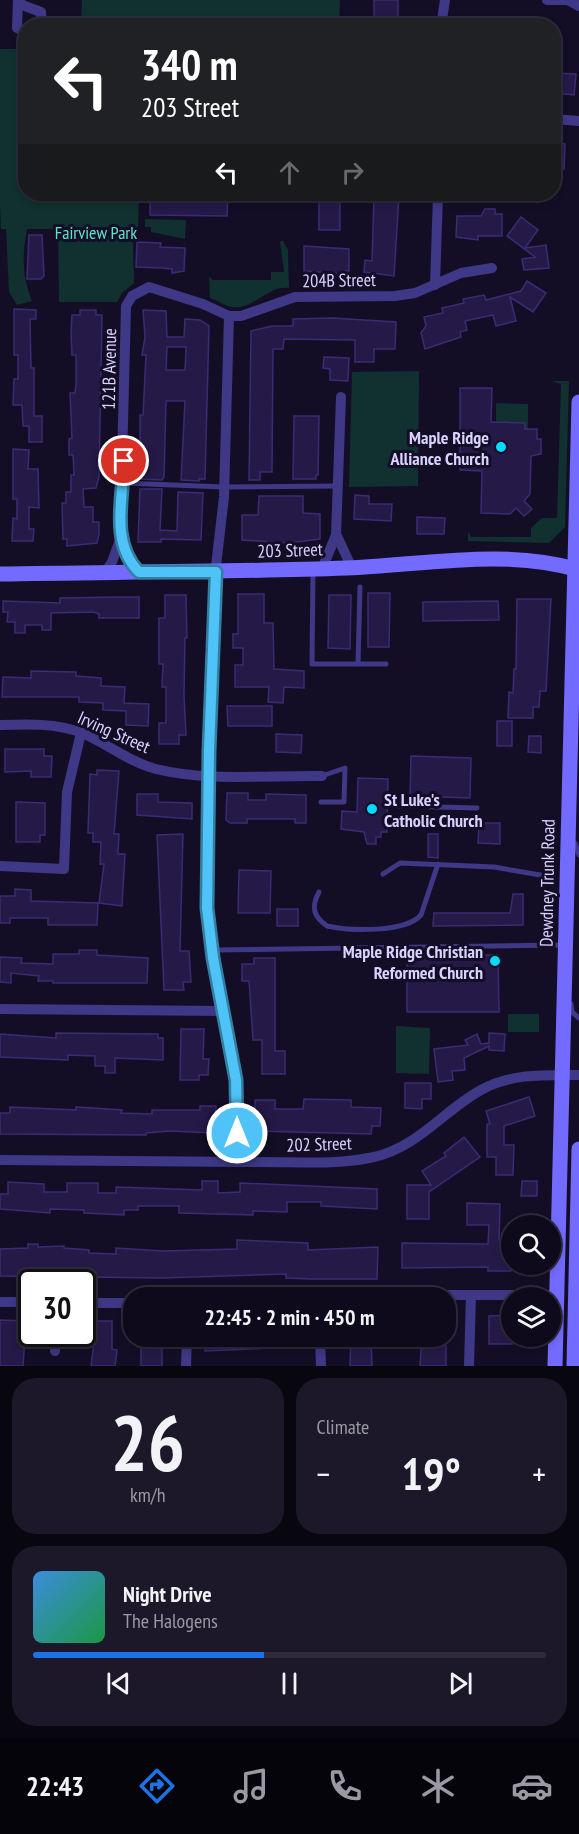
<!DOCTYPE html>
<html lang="en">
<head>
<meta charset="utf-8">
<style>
  body { margin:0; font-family:"PT Sans Narrow",sans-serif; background:#1c1829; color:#f1f3f6; height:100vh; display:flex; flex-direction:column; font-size:22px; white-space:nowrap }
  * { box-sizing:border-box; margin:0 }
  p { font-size:20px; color:#9b9aa3 }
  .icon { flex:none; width:33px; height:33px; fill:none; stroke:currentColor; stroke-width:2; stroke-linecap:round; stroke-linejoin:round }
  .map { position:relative; height:1366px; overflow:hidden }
  .drawer { display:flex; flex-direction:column; gap:12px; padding:12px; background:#08060f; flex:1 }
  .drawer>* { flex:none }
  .banner { position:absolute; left:18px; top:18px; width:543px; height:183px; border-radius:24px; box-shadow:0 3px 9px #0003,0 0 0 2px #2e2b3b; background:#202124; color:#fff; overflow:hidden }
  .buttons { position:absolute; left:501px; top:1215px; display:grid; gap:12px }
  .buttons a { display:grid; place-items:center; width:60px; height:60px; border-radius:50%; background:#0e0a1c; box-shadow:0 3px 9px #0003,0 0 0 2px #2e2b3b; font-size:30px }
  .speed { position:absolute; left:18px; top:1269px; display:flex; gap:12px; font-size:30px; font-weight:700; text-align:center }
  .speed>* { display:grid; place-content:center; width:78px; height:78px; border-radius:50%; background:#0e0a1c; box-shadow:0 3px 9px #0003,0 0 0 2px #2e2b3b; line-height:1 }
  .speed .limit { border:3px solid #111; border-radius:9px; background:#fff; color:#111 }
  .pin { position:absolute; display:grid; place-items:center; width:51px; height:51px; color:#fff; margin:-26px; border:3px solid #fff; border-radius:50%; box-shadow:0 2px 6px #0007 }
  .me { position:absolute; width:66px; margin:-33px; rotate:0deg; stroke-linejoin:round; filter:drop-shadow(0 0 4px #0008) }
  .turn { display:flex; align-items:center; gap:21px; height:126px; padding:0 24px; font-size:27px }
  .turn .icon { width:78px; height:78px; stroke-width:2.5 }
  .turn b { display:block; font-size:42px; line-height:51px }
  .lanes { display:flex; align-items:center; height:57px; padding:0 24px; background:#0003; justify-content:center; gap:30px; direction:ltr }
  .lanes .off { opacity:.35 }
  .big { font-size:45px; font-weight:700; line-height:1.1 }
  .drawer .tile { flex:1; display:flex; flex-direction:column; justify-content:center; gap:9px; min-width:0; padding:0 21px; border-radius:24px; background:#1c1829 }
  .drawer .dial { align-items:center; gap:0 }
  .dial b { font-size:78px; line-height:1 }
  .song { display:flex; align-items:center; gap:18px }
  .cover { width:72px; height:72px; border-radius:9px; background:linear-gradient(135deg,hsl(210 70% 55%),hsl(140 70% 35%)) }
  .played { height:6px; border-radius:3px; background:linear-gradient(90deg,#1a73e8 45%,#2e2b3b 45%) }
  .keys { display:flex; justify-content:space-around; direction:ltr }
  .heat { display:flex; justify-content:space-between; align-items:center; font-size:33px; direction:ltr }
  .drawer .tiles { flex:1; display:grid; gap:12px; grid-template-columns:1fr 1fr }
  .tile:last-child { grid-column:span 2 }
  .trip { position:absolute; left:123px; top:1287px; width:333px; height:60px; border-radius:24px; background:#0e0a1c; box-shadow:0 3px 9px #0003,0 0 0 2px #2e2b3b; font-weight:700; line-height:60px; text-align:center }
  .tabs { display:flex; height:96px; justify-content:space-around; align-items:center; background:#06040b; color:#9b9aa3 }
  .tabs .icon { width:42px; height:42px }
  .tabs .active { color:#1a73e8 }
  .tabs b { font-size:27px; color:#f1f3f6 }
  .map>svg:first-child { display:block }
  .green { fill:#113030 }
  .building { fill:#251a47; stroke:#3c2b74; stroke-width:1.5; fill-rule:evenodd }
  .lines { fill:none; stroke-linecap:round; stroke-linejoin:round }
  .service { stroke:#3e3886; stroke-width:5 }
  .minor { stroke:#3e3886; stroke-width:10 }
  .secondary { stroke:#736aff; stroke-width:15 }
  .route-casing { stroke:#337fa1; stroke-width:15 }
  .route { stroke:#4fc3f7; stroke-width:10 }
  .poi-dot { fill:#00dcfe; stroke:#130e26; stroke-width:2 }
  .labels { text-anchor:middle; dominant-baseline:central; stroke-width:6; stroke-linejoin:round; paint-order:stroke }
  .park-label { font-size:18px; fill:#5ce2c6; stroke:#130e26 }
  .street-label { font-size:18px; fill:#dad3ff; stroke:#130e26 }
  .poi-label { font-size:18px; font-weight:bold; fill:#dad3ff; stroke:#130e26; text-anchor:end }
</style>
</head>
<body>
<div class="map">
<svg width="579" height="1366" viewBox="0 0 579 1366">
  <rect width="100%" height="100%" fill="#130e26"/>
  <g class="green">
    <polygon points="82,0 340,0 339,25 81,25"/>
    <path d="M 0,49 L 25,49 L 26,194 L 139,194 L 138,233 L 133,242 L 134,283 L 122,293 L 117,302 L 59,302 L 58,229 L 27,229 C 22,256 22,276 32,301 L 17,305 L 9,292 L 6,229 L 1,229 L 0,205 Z"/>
    <polygon points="145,219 186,220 185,239 151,232 151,227 145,227"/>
    <path d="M 280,241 L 283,241 L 288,250 L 289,288 C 267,285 255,310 232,307 C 225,306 217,300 210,298 L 209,277 L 213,280 L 271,280 L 271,272 L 284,272 Z"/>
    <polygon points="419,371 418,486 349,487 352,372"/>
    <polygon points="551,381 569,381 565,527 549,543 468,541 468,532 471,537 531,537 531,528 542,518 557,518 561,384"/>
    <polygon points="496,403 528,404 528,429 525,429 525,423 507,422 496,428"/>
    <rect x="508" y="1014" width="31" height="18"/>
    <polygon points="396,1026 430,1028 429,1074 396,1073"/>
  </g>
  <g class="building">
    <rect x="374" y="0" width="24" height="26"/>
    <polygon points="556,73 576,74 574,95 555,93"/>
    <polygon points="554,143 565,144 564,169 554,169"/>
    <polygon points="150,194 228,194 227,216 150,215"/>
    <polygon points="267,194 295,194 295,202 266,202"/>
    <polygon points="374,196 399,196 394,276 364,272 365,260 372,261"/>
    <rect x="319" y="202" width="21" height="28"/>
    <polygon points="485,209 495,209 495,214 502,214 502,236 478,236 478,240 456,237 457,216 481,216"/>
    <polygon points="521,217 538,230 525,248 546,245 549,268 524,270 522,259 535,257 507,236"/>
    <polygon points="29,235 42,235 44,276 41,279 27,279"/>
    <polygon points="137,242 161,243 160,247 185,248 184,271 172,273 172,269 162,268 136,267"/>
    <polygon points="304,246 349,249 349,271 344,271 344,274 304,271"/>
    <polygon points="527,281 546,293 533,312 510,297 516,321 496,326 493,315 465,321 467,330 460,332 461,337 425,349 421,333 426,326 424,317 443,313 442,308 464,303 463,299 484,295 486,300 521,291"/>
    <polygon points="14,309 36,310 36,319 30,319 31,368 34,368 34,416 42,416 42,442 29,442 29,426 23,426 22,405 13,405 14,379 18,379 18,355 14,355"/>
    <polygon points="80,310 96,310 96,315 102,315 99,477 96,488 83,489 84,507 93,507 93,522 99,522 99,534 97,543 67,546 67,539 63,539 62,503 66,503 66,492 71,492 71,475 74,475 73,455 69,455 69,439 72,438 70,393 75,393 76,385 76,355 72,355 71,333 72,315 80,315"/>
    <path d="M 143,310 L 166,311 L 167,337 L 184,337 L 185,319 L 200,320 L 209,326 L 205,479 L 199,479 L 199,481 L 181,480 L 185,401 L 166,401 L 164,477 L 162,480 L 140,479 L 140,415 L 143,415 L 146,355 L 142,355 L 145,337 ZM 167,347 L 186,347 L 185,370 L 166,370 Z"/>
    <polygon points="332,318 396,322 395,349 374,349 374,362 355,362 355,340 284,339 283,349 273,349 272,472 260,472 260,480 249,480 251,331 272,326 293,326 293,319"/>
    <polygon points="324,357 349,358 348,381 330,380 330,369 323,368"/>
    <polygon points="460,388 492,388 491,422 525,423 525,429 537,429 537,439 541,439 541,454 531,456 530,494 524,501 532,509 524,516 516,508 510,514 481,513 482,471 460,470"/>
    <polygon points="294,416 319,416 318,475 316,475 316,479 293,479"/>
    <polygon points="13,449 29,450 28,469 38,469 39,508 29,507 29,529 34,529 33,541 12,541 13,518 17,519 17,499 13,499"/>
    <polygon points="140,489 162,489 160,530 177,531 178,492 203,493 201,540 161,539 161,542 138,542"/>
    <polygon points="355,495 369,496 369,504 392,504 391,521 354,519"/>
    <polygon points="259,496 303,496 303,513 320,514 320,539 288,543 242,540 242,515 258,515"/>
    <polygon points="417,517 445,518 444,534 417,534"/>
    <polygon points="368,593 390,593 389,647 368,647"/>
    <polygon points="238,594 264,594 264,623 273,623 274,669 304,671 304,688 284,687 283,703 268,702 269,687 235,687 235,665 243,665 243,648 233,648 233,634 238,634"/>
    <polygon points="165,595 186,595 187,638 185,638 184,695 186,735 179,735 179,744 159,744 159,723 166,723 166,687 162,687 163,664 159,664 159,618 165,618"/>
    <polygon points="329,595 351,595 350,649 328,648"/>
    <polygon points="122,597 139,597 139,618 99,618 99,614 94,612 51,613 51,630 42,630 42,625 25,625 25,633 15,633 15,622 7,622 8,612 3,612 3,601 60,603 60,598"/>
    <polygon points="517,599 551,599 546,691 540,691 539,707 533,707 533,718 508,718 509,692 513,693 514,669 516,669"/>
    <polygon points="498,601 499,620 423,621 423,602"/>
    <polygon points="31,671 76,672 76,676 101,678 101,686 125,687 124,703 149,704 148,726 126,725 126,711 103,710 103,703 79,702 79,697 2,697 3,677 31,678"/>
    <polygon points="227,706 272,706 272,726 228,726"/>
    <rect x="497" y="721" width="15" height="25"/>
    <polygon points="276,734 302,735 301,753 276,752"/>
    <polygon points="529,736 541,736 541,753 528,752"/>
    <polygon points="5,749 44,749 44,756 52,756 51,777 31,777 31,771 5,772"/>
    <polygon points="411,756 471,758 470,798 410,796"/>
    <polygon points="97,770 119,771 114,834 119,834 118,854 125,854 122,906 99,903 104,864 100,864 101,842 93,842 93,833 88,833 90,774 97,775"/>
    <polygon points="358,778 388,779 387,832 381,832 381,837 376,837 376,844 367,844 364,832 341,829 342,811 357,812"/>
    <polygon points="227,793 248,793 248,800 266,800 266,794 306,795 306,823 295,823 295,819 247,819 247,823 230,823 226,820"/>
    <polygon points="137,794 158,794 158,802 192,803 192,819 137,815"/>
    <polygon points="16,802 45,803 45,835 40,835 40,842 16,842"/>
    <polygon points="479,823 500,823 500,844 478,843"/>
    <polygon points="183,834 180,951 189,951 191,982 183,982 184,990 164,990 157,835"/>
    <polygon points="428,834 438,834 438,858 428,857"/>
    <polygon points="239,870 271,871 270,913 238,913"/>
    <polygon points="15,889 31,890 31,901 98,903 97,925 48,925 48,918 10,918 10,923 0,923 0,896 15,896"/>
    <polygon points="513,894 523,894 523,925 433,926 434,913 510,913"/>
    <rect x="277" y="909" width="21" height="17"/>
    <polygon points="79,950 97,950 97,955 148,958 147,983 53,983 53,981 38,981 39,976 11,973 11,983 0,982 0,957 22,958 21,963 53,964 53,954 79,954"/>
    <polygon points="407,955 498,955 499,1012 407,1012"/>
    <polygon points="254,958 275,958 275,1051 285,1051 285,1074 262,1074 262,1040 253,1040 249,981 242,981 242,964 254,964"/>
    <polygon points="181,1029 204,1029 203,1059 209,1059 208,1075 199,1075 199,1080 180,1080"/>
    <polygon points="56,1033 158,1034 158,1038 163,1038 163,1060 115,1058 115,1073 105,1073 105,1066 95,1066 95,1056 68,1055 68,1060 0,1057 0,1034 56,1038"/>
    <polygon points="489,1033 505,1034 504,1051 489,1050 489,1046 464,1058 465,1070 452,1071 453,1080 438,1082 434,1049 468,1045 465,1040 477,1034 481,1044 489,1043"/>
    <polygon points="405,1083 431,1083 431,1099 422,1099 422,1109 405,1108"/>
    <polygon points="529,1097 535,1116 504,1126 504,1145 514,1145 513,1175 496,1175 496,1157 487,1157 487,1124 490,1124 486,1111"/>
    <polygon points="304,1099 351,1100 351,1107 381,1108 380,1126 372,1126 371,1134 255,1131 255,1100 275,1100 275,1109 303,1109"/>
    <polygon points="200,1106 216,1106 215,1133 169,1131 146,1133 146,1135 0,1134 0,1113 10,1113 10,1107 76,1110 76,1107 93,1108 122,1110 121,1113 152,1114 152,1110 200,1110"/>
    <polygon points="464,1137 480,1157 429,1192 429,1219 407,1219 407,1185 431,1185 422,1171 446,1156 444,1153"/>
    <polygon points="202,1181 218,1181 218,1193 240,1192 240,1183 377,1189 377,1209 321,1206 321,1202 287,1202 287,1212 253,1211 253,1215 179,1213 179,1206 138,1206 138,1210 124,1210 124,1215 84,1213 84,1210 50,1209 50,1213 0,1209 0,1194 8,1194 8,1182 44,1184 44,1192 67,1192 67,1183 98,1183 98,1193 116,1193 116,1187 202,1190"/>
    <polygon points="522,1181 537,1181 537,1196 521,1196"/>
    <polygon points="467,1203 500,1204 499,1240 512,1240 511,1271 488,1271 488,1267 402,1268 402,1243 488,1244 489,1225 467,1225"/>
    <polygon points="237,1240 308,1243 308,1250 378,1247 377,1279 311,1279 286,1278 286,1274 162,1278 0,1276 0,1249 28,1248 28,1244 38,1244 38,1247 64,1246 64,1248 89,1250 89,1253 116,1254 116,1248 163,1251 237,1249"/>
    <polygon points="512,1315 512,1344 489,1344 489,1316"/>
    <polygon points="0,1320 26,1321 23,1366 0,1366"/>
    <polygon points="89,1321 112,1321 112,1349 117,1350 115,1366 91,1366 94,1343 89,1343"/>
    <polygon points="138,1336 162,1336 162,1366 141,1366 141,1347 138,1347"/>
    <polygon points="206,1336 294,1336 294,1347 205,1351"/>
    <polygon points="351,1336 371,1336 372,1366 350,1366"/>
    <polygon points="422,1336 446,1336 446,1366 420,1366"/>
  </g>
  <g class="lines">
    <g class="service">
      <polyline points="123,483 224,487 337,486"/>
      <polyline points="313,571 312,664 386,664"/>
      <polyline points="358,664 360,587"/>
      <polyline points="321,802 344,802 345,768 322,776"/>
      <polyline points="400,806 477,808"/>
      <polyline points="575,843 579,855"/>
      <polyline points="383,874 400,863 494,867 546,876"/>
      <path d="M 319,892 C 311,907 313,916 327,926 C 350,931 405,933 421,915 L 438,864"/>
      <polyline points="213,950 563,945"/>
      <polyline points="571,1004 572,1012 579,1018"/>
    </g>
    <g class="minor">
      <polyline points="18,0 17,28 26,33"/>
      <polyline points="19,0 22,5 41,12 42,26"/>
      <polyline points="547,0 568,0 579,6"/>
      <polyline points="441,26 445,0"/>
      <polyline points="554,119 579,121"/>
      <polyline points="435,285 438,194"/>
      <polyline points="229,316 224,497 214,583 207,885 213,958 236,1080 236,1162"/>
      <polyline points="337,536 352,568"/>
      <polyline points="120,540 129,562 139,572"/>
      <polyline points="322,569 336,535 341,397"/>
      <polyline points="105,572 112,562 120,540 126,306 132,296 149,287 203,304 229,316 241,316 295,297 395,296 415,293 461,273 492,268"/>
      <path d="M 0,725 C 28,724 56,723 82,733 C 108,744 129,762 156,769 C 209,782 268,775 322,776"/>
      <polyline points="0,866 64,869 67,792 81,733"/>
      <polyline points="0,1009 223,1011"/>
      <path d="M 0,1160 C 84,1160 167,1162 251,1162 C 291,1161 334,1166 374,1157 C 418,1147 443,1111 481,1090 C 511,1073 546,1075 579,1075"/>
      <polyline points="410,1298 424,1295 557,1295"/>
      <polyline points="0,1302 32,1302"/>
      <polyline points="82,1303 134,1303"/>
      <polyline points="320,1336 321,1366"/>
      <polyline points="55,1351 56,1334"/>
      <polyline points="186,1366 187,1336"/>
      <polyline points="469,1366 471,1296"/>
    </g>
    <g class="secondary">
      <path d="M 0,574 C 116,572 232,572 347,568 C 423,565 505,548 579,570"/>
      <polyline points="555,1366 579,402"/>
      <polyline points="574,1366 579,1149"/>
    </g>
  </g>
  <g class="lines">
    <g class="route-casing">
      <path id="route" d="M 124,461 C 123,498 110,543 139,572 L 216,572 L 209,751 L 207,908 L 213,958 L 236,1080 L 237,1133"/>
    </g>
    <use href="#route" class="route"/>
  </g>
  <g class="poi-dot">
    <circle cx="501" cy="447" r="6"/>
    <circle cx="372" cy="809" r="6"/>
    <circle cx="495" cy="961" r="6"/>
  </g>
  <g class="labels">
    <g class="park-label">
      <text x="96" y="232">Fairview Park</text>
    </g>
    <g class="street-label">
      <text transform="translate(339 280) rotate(-1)">204B Street</text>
      <text transform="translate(109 369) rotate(-89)">121B Avenue</text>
      <text transform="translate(290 550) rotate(-2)">203 Street</text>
      <text transform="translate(114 732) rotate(24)">Irving Street</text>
      <text transform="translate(547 883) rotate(-89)">Dewdney Trunk Road</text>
      <text transform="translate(319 1144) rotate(-2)">202 Street</text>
    </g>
    <g class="poi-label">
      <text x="489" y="437">Maple Ridge<tspan x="489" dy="21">Alliance Church</tspan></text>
      <text x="384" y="799" text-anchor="start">St Luke's<tspan x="384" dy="21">Catholic Church</tspan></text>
      <text x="483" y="951">Maple Ridge Christian<tspan x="483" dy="21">Reformed Church</tspan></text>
    </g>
  </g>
</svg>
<div class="buttons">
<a><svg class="icon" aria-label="search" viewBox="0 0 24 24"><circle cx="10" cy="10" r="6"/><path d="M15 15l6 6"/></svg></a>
<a><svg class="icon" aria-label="layers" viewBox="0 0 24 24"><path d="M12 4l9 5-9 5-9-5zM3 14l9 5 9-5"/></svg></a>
</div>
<div class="speed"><div class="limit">30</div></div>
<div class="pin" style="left:124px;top:461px;background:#d93025"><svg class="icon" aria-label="arrive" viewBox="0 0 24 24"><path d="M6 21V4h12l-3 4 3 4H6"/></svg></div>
<svg class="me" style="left:237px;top:1133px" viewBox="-20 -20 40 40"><circle r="17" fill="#4fc3f7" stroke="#fff" stroke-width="3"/><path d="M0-11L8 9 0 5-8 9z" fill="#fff"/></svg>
<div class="trip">22:45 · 2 min · 450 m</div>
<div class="banner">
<div class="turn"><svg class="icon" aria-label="left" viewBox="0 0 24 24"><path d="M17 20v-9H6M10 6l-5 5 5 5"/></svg><div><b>340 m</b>203 Street</div></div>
<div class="lanes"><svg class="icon" aria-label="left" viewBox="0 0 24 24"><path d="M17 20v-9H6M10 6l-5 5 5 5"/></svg><svg class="icon off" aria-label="ahead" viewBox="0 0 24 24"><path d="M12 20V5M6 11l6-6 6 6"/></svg><svg class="icon off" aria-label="right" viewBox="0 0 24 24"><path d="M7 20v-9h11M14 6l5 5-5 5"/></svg></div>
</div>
</div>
<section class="drawer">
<div class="tiles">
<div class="tile dial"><b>26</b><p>km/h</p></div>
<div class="tile"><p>Climate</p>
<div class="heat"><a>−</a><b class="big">19°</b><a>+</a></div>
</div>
<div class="tile">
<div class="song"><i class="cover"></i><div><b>Night Drive</b><p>The Halogens</p></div></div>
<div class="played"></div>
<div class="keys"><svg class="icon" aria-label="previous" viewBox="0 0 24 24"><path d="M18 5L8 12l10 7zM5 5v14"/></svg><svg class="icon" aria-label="pause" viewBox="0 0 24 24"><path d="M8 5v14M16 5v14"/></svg><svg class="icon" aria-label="next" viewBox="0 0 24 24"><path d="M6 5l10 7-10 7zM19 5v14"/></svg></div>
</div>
</div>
</section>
<nav class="tabs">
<b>22:43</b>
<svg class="icon active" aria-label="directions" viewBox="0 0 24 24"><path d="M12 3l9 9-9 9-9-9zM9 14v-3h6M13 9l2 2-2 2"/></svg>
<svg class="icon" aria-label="music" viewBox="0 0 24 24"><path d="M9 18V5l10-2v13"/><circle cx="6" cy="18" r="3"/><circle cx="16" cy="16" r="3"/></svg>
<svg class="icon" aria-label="phone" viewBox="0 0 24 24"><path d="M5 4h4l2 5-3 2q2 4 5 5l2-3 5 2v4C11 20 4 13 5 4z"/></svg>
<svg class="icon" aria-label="climate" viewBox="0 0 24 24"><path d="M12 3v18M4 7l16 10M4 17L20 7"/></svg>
<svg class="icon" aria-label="car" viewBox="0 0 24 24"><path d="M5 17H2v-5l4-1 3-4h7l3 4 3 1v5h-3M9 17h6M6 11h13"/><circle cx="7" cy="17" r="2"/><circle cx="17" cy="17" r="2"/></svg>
</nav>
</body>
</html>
